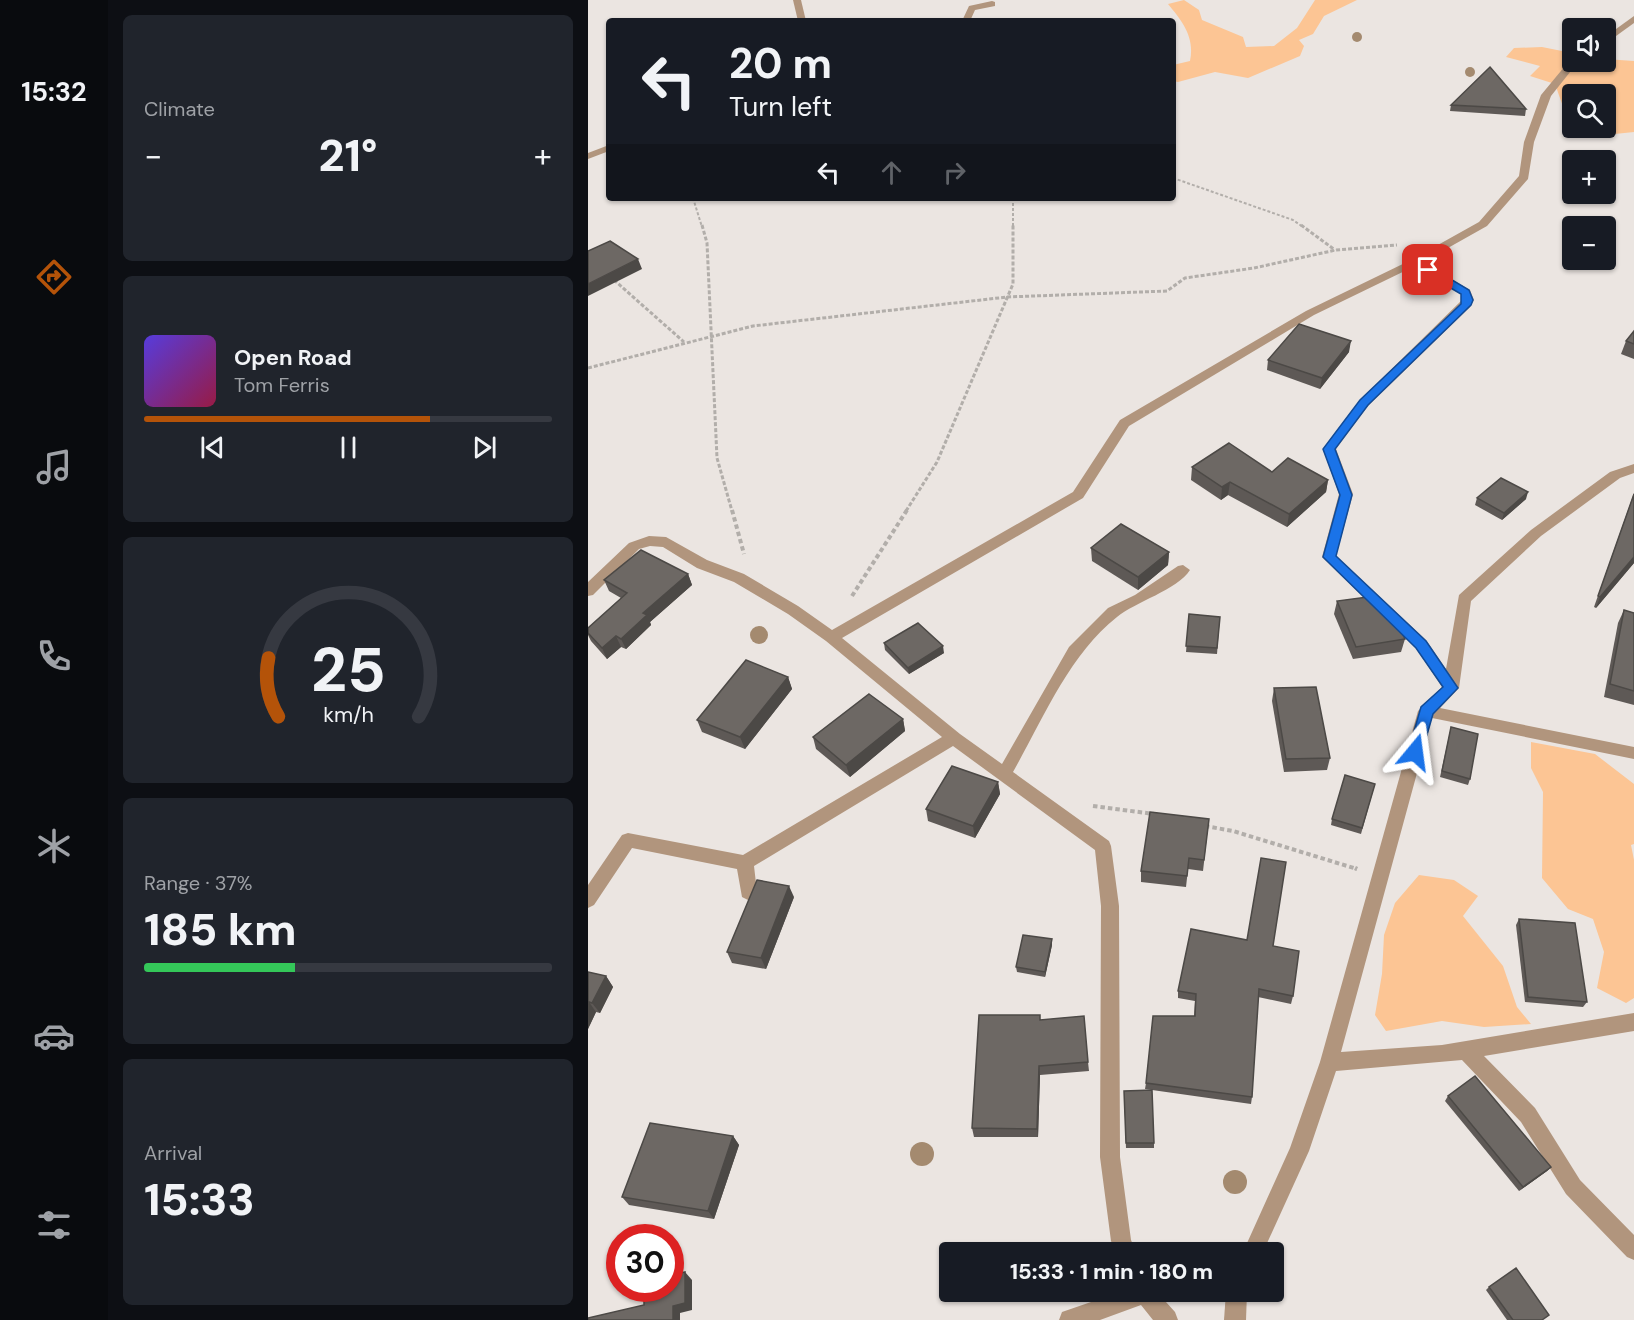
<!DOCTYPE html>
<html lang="en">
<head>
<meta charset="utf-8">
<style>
  body { margin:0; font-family:"DM Sans",sans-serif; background:#20242c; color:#f1f3f6; height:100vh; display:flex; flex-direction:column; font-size:22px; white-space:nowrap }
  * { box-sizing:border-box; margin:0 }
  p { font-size:20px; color:#9ea1a6 }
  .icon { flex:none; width:33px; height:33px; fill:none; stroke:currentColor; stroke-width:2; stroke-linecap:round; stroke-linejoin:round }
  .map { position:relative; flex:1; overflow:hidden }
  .panel { display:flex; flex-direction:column; gap:15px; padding:15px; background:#0d0f14; width:480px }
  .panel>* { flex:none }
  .top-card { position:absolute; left:18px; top:18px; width:570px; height:183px; border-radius:6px; box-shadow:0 2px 4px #0004; background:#171b24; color:#f1f3f6; overflow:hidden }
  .tools { position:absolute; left:974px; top:18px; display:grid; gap:12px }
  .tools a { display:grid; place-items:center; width:54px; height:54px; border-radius:6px; background:#171b24; box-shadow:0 2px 4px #0004; font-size:30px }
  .speed { position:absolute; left:18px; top:1224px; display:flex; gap:12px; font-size:30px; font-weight:700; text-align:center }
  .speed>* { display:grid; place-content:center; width:78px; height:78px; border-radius:50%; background:#171b24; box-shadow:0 2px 4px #0004; line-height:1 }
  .speed .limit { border:9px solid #d22; background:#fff; color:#111 }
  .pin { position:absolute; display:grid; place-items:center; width:51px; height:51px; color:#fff; margin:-26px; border-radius:12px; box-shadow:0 3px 9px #0006 }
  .me { position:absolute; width:66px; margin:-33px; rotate:16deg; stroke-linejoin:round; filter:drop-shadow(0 0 4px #0008) }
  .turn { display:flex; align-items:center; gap:21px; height:126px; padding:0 24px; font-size:27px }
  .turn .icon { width:78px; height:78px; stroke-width:2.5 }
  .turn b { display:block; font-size:42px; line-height:51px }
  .lanes { display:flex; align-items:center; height:57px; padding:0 24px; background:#0003; justify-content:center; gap:30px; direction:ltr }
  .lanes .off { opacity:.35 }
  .big { font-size:45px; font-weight:800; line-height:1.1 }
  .panel .card { flex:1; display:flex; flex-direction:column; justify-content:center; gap:9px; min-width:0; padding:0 21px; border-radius:9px; background:#20242c }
  .panel .dial { align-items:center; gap:0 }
  .dial svg { height:156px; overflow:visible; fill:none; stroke:#363941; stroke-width:7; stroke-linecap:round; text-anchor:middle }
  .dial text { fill:#f1f3f6; stroke:none }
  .song { display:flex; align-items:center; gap:18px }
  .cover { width:72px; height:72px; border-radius:9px; background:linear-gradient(135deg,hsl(250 70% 55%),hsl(340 70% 35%)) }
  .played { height:6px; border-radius:3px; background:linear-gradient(90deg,#b45309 70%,#363941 70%) }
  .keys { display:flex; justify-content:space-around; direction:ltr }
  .heat { display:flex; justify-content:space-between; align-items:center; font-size:33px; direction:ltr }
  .charge { height:9px; border-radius:4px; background:linear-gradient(90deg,#34c759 37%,#363941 0) }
  .trip { position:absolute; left:351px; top:1242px; width:345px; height:60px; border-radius:6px; background:#171b24; box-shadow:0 2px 4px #0004; font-weight:800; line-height:60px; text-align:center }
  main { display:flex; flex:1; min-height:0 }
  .menu { display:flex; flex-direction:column; width:108px; justify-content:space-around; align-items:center; background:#090b0e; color:#9ea1a6 }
  .menu .icon { width:42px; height:42px }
  .menu .on { color:#b45309 }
  .menu b { font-size:27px; color:#f1f3f6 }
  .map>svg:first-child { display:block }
  .green { fill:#fcc594 }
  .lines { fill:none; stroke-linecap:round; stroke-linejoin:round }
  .path-far3 { stroke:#b2aeaa; stroke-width:2; stroke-dasharray:3 2; stroke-linecap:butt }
  .path-far2 { stroke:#b2aeaa; stroke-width:3; stroke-dasharray:4 2; stroke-linecap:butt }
  .path-far1 { stroke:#b2aeaa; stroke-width:4; stroke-dasharray:4.5 3; stroke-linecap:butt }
  .path { stroke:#b2aeaa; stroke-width:4.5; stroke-dasharray:6 4; stroke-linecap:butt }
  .minor { fill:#b1957d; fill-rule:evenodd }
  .tree { fill:#a48a6f }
  .wall { fill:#5e5956 }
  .shaded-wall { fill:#4c4946 }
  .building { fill:#6d6864; stroke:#4c4946; stroke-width:1.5 }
  .route { fill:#1a73e8; stroke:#114b97; stroke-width:1.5 }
</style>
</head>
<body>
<main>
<nav class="menu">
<b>15:32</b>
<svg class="icon on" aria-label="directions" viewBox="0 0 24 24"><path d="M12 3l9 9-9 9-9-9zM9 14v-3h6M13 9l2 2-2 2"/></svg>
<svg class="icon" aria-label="music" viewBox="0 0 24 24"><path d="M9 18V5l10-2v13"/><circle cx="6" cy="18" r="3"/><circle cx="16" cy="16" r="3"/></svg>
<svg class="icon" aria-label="phone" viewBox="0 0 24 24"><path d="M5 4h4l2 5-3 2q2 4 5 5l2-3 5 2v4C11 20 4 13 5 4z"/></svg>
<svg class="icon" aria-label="climate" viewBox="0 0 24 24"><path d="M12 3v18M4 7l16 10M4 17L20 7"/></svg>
<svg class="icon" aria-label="car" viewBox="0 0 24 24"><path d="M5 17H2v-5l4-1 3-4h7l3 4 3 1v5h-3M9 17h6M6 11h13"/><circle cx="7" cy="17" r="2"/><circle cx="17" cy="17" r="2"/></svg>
<svg class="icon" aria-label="filters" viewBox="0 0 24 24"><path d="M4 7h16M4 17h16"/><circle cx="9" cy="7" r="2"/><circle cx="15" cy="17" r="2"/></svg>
</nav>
<section class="panel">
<div class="card"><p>Climate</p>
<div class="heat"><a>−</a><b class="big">21°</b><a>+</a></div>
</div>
<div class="card">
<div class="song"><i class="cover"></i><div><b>Open Road</b><p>Tom Ferris</p></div></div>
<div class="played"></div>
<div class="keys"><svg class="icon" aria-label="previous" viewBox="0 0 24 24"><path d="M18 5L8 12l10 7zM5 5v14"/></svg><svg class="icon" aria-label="pause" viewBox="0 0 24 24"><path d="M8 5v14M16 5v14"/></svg><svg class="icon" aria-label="next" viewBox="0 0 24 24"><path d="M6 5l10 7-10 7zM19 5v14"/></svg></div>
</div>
<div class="card dial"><svg viewBox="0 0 100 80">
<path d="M14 69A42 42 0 1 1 86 69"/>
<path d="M14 69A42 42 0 0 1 9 39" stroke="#b45309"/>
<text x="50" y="56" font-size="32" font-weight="700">25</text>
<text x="50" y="72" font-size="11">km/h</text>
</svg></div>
<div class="card"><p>Range · 37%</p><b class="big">185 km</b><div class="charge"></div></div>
<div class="card"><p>Arrival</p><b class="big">15:33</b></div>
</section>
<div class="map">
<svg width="1046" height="1320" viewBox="0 0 1046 1320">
  <rect width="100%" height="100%" fill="#ebe5e1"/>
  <g class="green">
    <path d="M 596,0 L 611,10 L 614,20 L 655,37 L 658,47 L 686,46 L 709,28 L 727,0 L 769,0 L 736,16 L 725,34 L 711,40 L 716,46 L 712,56 L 660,78 L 627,72 L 590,82 L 585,81 L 585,65 L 602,61 C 607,37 594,21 580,4 Z"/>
    <polygon points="954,47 984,53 984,62 1017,62 1017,59 1046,61 1046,132 1017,135 1003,128 1017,128 1017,94 984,94 984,118 978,115 967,84 942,76 952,66 918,57 926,48"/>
    <polygon points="943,742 1007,754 1046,784 1046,844 1043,845 1046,860 1046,998 1038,1003 1009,988 1016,952 1005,919 980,909 954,878 955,792 943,768"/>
    <polygon points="831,875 866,880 890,896 875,916 915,966 929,1007 943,1024 896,1027 854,1021 798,1031 787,1015 794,974 796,935 807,903"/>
  </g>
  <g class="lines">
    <g class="path-far3">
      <polyline points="585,178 705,220 715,227"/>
      <polyline points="105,198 114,227"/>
      <polyline points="425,198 425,227"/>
    </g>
    <g class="path-far2">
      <polyline points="114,225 119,243 129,458 144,511"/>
      <polyline points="713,225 747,250"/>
      <polyline points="26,280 96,342"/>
      <polyline points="0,368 165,326 419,297 579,291 597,278 666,268 748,250 809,245"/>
      <polyline points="318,511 349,462 425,284 425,225"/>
    </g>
    <g class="path-far1">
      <polyline points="144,510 156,554"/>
      <polyline points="264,596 319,510"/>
      <polyline points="505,806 566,814"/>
      <polyline points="617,826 645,831 769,869"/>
    </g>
    <polyline class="path" points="767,868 769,869"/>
    <g class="minor">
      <polygon points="205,0 213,0 218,21 210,21"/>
      <polygon points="404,1 407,2 407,6 387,10 382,21 374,21 381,6"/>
      <polygon points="1046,16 1046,23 1017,44 1017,37"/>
      <path d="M 982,60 L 990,62 L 963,96 L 946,142 L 940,179 L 899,226 L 835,262 L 882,290 L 886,300 L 882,307 L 780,406 L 748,449 L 765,494 L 748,556 L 838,640 L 858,669 L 871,595 L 943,530 L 1022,472 L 1046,464 L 1046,473 L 1032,478 L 953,536 L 883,601 L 871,688 L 852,708 L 1046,747 L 1046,759 L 844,718 L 753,1052 L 854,1045 L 1046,1013 L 1046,1031 L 896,1056 L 947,1108 L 992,1180 L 1046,1235 L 1046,1260 L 1039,1257 L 978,1194 L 933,1122 L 874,1060 L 748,1071 L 721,1151 L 675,1252 L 655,1252 L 702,1148 L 732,1062 L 830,711 L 854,687 L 828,648 L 734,557 L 751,494 L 735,449 L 772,400 L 874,300 L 873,294 L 827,266 L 726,315 L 541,426 L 495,498 L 254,638 L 372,734 L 414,764 L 481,647 L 520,608 L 547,595 L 590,566 L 595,565 L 602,570 C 589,590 547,602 529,617 C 481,655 455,719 425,772 L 521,841 L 523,846 L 531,906 L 532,1157 L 543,1240 L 548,1252 L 528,1252 L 523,1241 L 512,1157 L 513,906 L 507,850 L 365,746 L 166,866 L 169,892 L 166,897 L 160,900 L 154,897 L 149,869 L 44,848 L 6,905 L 0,908 L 0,885 L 34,835 L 40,833 L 155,855 L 354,737 L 238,641 L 200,614 L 146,582 L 109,568 L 75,547 L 62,546 L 51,549 L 5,595 L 0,596 L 0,582 L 41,543 L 61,536 L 78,537 L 119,560 L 156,574 L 210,606 L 244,630 L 485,492 L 532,420 L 718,311 L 823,260 L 891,222 L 931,176 L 936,142 L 953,95 Z"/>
      <polygon points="21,145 21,151 0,159 0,153"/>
      <polygon points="532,1292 569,1292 587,1312 590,1320 565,1320 553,1305 512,1320 471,1320 474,1312"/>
      <polygon points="638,1292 659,1292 658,1320 636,1320"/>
    </g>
  </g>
  <g class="tree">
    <circle cx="769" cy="37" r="5"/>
    <circle cx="882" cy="72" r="5"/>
    <circle cx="171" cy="635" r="9"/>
    <circle cx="334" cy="1154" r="12"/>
    <circle cx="647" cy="1182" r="12"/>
  </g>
  <g class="wall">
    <polygon points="863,105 938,109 937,116 862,111"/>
    <polygon points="1046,331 1046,359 1033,354 1038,341"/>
    <polygon points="761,352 732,389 679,370 680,360"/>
    <polygon points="604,467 684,472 740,480 738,492 699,527 640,495 633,500 603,480"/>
    <polygon points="1046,493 1046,563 1008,608 1006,607"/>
    <polygon points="889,498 938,499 914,520 887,505"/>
    <polygon points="503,548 581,552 580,565 550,590 504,561"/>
    <polygon points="100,574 104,585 62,622 63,625 38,649 33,647 19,659 3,641 0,635 0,628 33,598 21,591 16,580"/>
    <polygon points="749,601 817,639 813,652 765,659 746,614"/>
    <polygon points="1036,610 1046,613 1046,705 1016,697 1030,623"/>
    <polygon points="601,614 632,617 629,654 598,652"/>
    <polygon points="296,643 356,653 321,674 297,650"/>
    <polygon points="200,677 204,689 157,749 114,732 109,720"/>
    <polygon points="686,688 742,758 739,770 696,772 684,701"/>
    <polygon points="315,719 317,731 262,777 228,749 225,737"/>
    <polygon points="863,727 882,779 880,785 852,777"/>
    <polygon points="410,782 412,794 387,838 340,821 338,809"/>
    <polygon points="787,784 773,834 743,825 744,819"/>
    <polygon points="621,819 615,871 600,869 598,887 553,882 553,871"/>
    <polygon points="206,897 178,969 144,963 139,952"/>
    <polygon points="931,919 999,1002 995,1007 937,1002 928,925"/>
    <polygon points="464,945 457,977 429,972 428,967"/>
    <polygon points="685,946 705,996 703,1004 670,997 664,1097 663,1104 557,1089 558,1083 606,1016 607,1001 590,998 590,991"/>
    <polygon points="0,972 18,976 25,987 12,1013 8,1012 0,1029"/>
    <polygon points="453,1020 500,1062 501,1071 452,1075 450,1137 386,1137 384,1128"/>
    <polygon points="536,1091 566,1143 566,1148 538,1148"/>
    <polygon points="860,1096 963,1167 959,1171 931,1191 857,1101"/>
    <polygon points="145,1136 151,1145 126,1219 41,1205 34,1197"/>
    <polygon points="901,1287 955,1320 919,1320 898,1290"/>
  </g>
  <g class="shaded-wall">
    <polygon points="50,259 54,269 0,296 0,284"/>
    <polygon points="763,341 761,352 732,389 734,378"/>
    <polygon points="740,480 738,492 699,527 701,514"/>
    <polygon points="642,482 640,495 633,500 634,487"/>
    <polygon points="940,492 938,499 914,520 916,513"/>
    <polygon points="581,552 580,565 550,590 550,577"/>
    <polygon points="1046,557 1046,563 1008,608 1012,597"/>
    <polygon points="100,574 104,585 62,622 63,625 38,649 33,639 55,613"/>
    <polygon points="28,636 33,647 19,659 14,648"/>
    <polygon points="355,646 356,653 321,674 320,668"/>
    <polygon points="200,677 204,689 157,749 152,737"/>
    <polygon points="315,719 317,731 262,777 258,765"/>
    <polygon points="410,782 412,794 387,838 385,826"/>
    <polygon points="201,886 206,897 178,969 173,958"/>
    <polygon points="464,939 464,945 457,977 457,972"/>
    <polygon points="18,976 25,987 12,1013 4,1003"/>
    <polygon points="1,1002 8,1012 0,1029 0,1004"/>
    <polygon points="451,1066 452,1075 450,1137 449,1129"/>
    <polygon points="145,1136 151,1145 126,1219 120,1211"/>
    <polygon points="963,1167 959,1171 931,1191 935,1187"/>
    <polygon points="97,1272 104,1280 104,1310 92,1313 92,1320 85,1320 85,1306"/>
  </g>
  <g class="building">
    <polygon points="554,20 554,21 518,21"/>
    <polygon points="902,67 938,109 863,105"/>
    <polygon points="22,241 50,259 0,284 0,251"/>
    <polygon points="711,324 763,341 734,378 680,360"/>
    <polygon points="1046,331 1046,344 1038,341"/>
    <polygon points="641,443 684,472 700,458 740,480 701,514 642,482 634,487 604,467"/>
    <polygon points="913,478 940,492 916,513 889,498"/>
    <polygon points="1046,494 1046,557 1012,597 1010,596"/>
    <polygon points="533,524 581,552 550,577 503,548"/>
    <polygon points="53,550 100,574 55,613 59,615 33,639 28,636 14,648 0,633 0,628 39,593 16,580"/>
    <polygon points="787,596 804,612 817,639 768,647 749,601"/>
    <polygon points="1036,610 1046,613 1046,691 1022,684"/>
    <polygon points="601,614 632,617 629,648 598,646"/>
    <polygon points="330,623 355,646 320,668 296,643"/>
    <polygon points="158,660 200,677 152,737 109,720"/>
    <polygon points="728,687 742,758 698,759 686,688"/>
    <polygon points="281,694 315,719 258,765 225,737"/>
    <polygon points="863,727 890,734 882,779 854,771"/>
    <polygon points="364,766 410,782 385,826 338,809"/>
    <polygon points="757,775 787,784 774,828 744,819"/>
    <polygon points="562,812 621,819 616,860 601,858 599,876 553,871"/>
    <polygon points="673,858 698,862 685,946 711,951 705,996 671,989 664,1097 558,1083 565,1016 607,1016 608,994 590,991 603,929 659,940"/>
    <polygon points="169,880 201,886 173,958 139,952"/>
    <polygon points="931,919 987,923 999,1002 940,997"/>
    <polygon points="435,935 464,939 457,972 428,967"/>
    <polygon points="0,972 18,976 4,1003 1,1002 0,1004"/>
    <polygon points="391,1015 452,1015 452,1020 496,1016 500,1062 451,1066 449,1129 384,1128"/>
    <polygon points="887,1076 963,1167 935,1187 860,1096"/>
    <polygon points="564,1090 566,1143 538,1143 536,1091"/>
    <polygon points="62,1123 145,1136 120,1211 34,1197"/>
    <polygon points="928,1268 961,1315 954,1320 925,1320 901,1287"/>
    <polygon points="97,1272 97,1303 85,1306 85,1320 0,1320 0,1318 56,1305 56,1288 82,1288 82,1275"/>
  </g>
  <polygon class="route" points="837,268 844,268 881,290 885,300 883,305 780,405 747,449 764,495 748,556 838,641 870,688 845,714 834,752 832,757 822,757 820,752 833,707 855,687 828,648 735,557 752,495 735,449 772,400 873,304 873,294 837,273"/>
</svg>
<div class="tools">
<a><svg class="icon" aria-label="sound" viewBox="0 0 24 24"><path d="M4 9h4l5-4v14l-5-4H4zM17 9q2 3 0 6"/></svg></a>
<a><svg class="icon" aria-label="search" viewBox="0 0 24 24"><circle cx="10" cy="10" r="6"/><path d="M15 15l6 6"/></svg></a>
<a>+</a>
<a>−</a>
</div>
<div class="speed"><div class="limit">30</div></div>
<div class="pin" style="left:840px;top:270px;background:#d93025"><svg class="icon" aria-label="arrive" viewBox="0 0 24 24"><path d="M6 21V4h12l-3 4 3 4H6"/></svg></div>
<svg class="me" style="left:827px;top:752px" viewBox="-20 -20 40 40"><path d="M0-17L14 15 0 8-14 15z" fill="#1a73e8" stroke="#fff" stroke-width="4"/></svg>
<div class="trip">15:33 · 1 min · 180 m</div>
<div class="top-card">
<div class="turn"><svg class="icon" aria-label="left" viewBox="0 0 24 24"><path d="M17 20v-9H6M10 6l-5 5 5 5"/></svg><div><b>20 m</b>Turn left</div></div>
<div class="lanes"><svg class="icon" aria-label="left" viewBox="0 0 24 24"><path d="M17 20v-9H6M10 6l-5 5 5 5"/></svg><svg class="icon off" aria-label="ahead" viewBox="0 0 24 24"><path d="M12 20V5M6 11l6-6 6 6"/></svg><svg class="icon off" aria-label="right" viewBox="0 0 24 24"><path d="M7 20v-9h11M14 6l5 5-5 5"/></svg></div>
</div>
</div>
</main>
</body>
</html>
